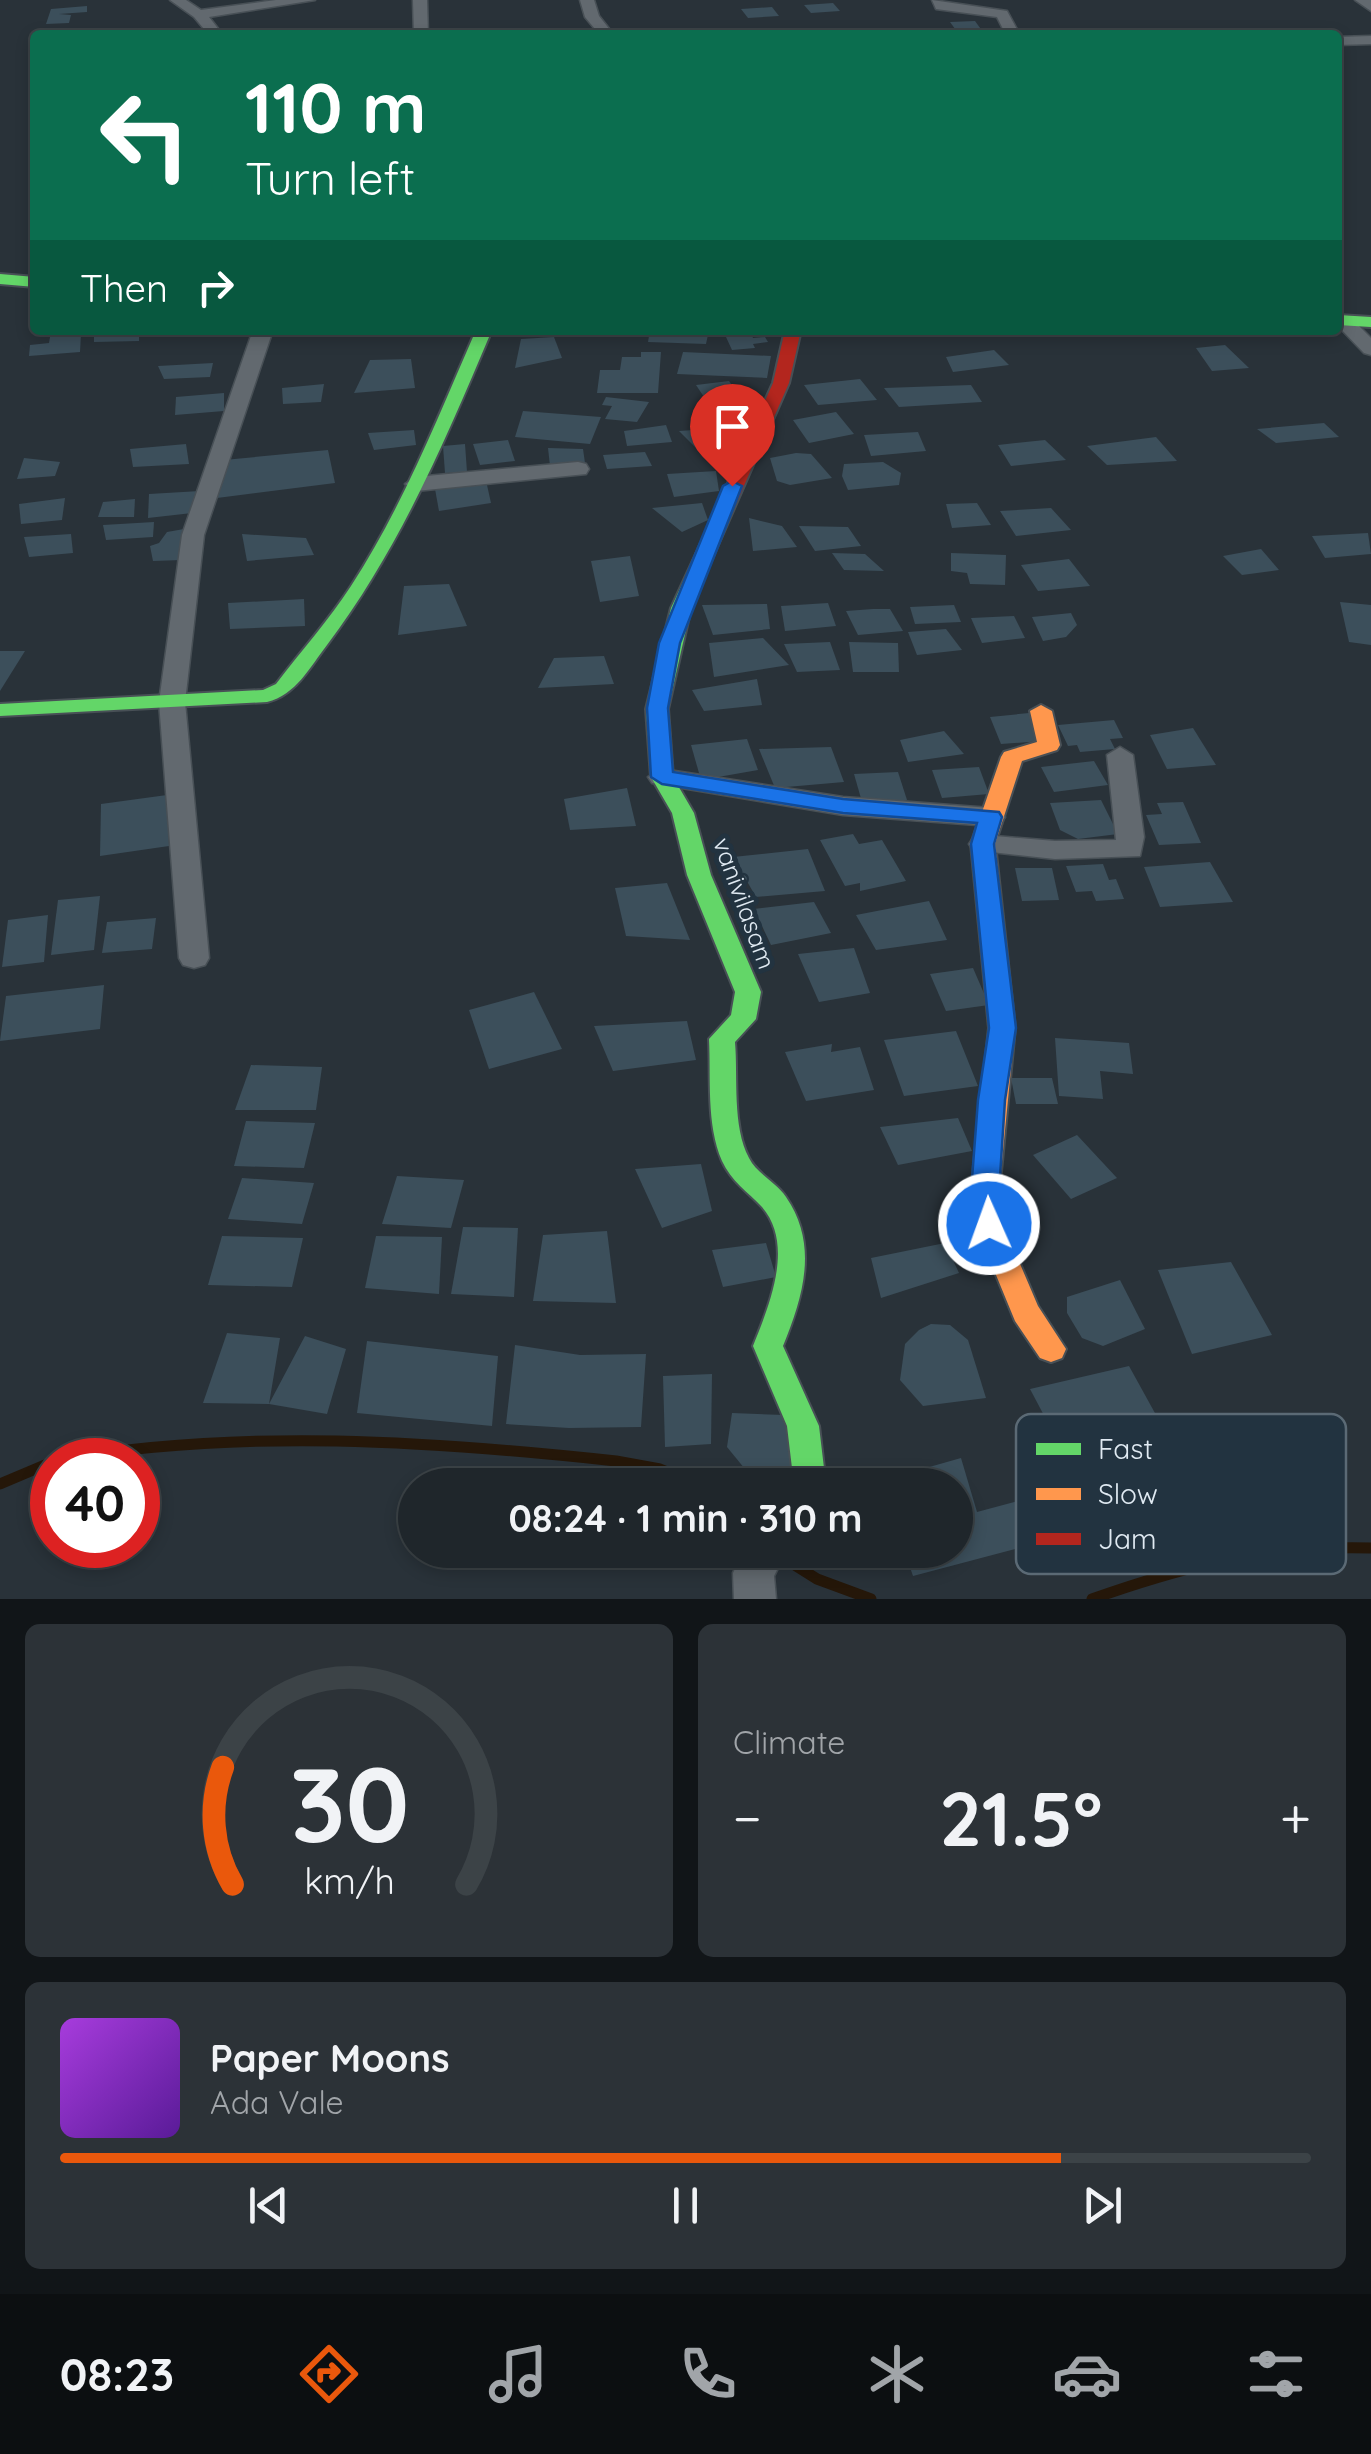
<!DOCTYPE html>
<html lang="en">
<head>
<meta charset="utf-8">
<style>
  body { margin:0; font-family:Quicksand,sans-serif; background:#2c3237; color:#f1f3f6; height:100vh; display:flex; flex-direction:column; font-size:38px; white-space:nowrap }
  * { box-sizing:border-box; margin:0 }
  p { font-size:32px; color:#a1a5a9 }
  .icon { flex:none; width:55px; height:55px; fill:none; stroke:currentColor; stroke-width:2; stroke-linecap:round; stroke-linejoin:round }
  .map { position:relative; height:1599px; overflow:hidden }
  .drawer { display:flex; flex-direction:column; gap:25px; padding:25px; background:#111518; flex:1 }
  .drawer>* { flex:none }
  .guide { position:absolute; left:30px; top:30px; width:1312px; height:305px; border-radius:10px; box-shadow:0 5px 15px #0003,0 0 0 2px #3c4347; background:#0b6e4f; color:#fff; overflow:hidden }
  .speed { position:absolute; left:30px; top:1438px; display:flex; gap:20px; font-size:50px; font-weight:700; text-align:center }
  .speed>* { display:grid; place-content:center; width:130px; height:130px; border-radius:50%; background:#1f262b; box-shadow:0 5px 15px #0003,0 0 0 2px #3c4347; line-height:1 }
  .speed .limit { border:15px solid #d22; background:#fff; color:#111 }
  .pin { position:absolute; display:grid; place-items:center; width:85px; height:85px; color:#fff; margin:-102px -42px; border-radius:50% 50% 50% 0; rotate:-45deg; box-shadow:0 0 10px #0007 }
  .pin .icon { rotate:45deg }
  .me { position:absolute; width:110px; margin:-55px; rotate:358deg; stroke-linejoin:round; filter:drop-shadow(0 0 8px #0008) }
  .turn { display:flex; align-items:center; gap:35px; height:210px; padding:0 50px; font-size:45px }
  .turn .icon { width:130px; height:130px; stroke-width:2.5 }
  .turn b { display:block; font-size:70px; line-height:85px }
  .then { display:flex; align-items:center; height:95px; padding:0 50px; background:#0003; gap:20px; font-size:38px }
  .big { font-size:75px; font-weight:700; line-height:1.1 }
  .drawer .card { flex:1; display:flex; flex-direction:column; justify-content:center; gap:15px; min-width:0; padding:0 35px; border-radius:15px; background:#2c3237 }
  .drawer .dial { align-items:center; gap:0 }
  .dial svg { height:260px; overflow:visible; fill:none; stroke:#3c4347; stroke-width:7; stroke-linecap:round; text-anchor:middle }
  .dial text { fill:#f1f3f6; stroke:none }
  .song { display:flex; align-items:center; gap:30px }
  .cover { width:120px; height:120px; border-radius:15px; background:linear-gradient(135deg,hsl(280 70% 55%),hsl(270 70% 35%)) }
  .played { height:10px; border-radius:5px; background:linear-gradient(90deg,#ea580c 80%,#3c4347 80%) }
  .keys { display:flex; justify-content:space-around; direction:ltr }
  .heat { display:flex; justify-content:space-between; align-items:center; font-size:55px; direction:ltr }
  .drawer .tiles { flex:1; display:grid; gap:25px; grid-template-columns:1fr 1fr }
  .card:last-child { grid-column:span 2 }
  .trip { position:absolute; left:398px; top:1468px; width:575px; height:100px; border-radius:50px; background:#1f262b; box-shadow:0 5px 15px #0003,0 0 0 2px #3c4347; font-weight:700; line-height:100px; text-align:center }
  .tab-bar { display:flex; height:160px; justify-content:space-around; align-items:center; background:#0c0f11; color:#a1a5a9 }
  .tab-bar .icon { width:70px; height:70px }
  .tab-bar .selected { color:#ea580c }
  .tab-bar b { font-size:45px; color:#f1f3f6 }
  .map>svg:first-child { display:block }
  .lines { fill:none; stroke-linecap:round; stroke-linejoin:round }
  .stream { stroke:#251709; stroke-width:11 }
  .building { fill:#3c4f5b }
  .street-casing { stroke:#485056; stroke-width:3 }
  .fast-casing { stroke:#485056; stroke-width:4 }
  .slow-casing { stroke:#485056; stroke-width:4 }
  .jam-casing { stroke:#485056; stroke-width:4 }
  .street { fill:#62696f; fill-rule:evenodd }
  .fast { fill:#63d668; fill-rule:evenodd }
  .slow { fill:#ff974d; fill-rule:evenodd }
  .jam { fill:#b3261e; fill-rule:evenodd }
  .route { fill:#1a73e8; stroke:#114b97; stroke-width:2.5 }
  .labels { text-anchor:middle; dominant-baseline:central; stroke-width:10; stroke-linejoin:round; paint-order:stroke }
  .street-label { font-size:25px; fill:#e0eaf2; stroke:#223340 }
  .key { fill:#223340; stroke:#5b6a75; stroke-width:2.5 }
  .key-label { font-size:28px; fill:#e0eaf2 }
</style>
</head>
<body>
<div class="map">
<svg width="1371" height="1599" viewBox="0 0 1371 1599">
  <rect width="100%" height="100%" fill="#293239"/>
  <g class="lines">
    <g class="stream">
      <path d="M 57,1460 C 243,1428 430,1441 616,1461 L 660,1469 L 700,1485"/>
      <polyline points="0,1484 52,1462"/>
      <polyline points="771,1550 817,1579 871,1599"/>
      <path d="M 1092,1599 C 1188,1565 1268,1545 1371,1548"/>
    </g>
  </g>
  <g class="building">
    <polygon points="833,3 840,11 811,13 804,5"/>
    <polygon points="87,6 87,12 59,14 71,15 69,23 46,24 51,9"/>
    <polygon points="772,7 779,16 748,18 741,9"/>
    <polygon points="975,21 983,32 958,33 950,22"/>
    <polygon points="94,330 139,330 139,341 94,342"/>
    <polygon points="650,330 709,330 706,344 648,342"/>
    <polygon points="750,331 753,338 765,337 768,342 753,344 755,348 732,350 726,337"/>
    <polygon points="81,334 80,352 29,356 30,345 49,343 50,337"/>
    <polygon points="554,337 562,358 515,368 521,339"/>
    <polygon points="1225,345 1249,368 1212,371 1196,348"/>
    <polygon points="994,350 1009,365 953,372 946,357"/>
    <polygon points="641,352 661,352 658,393 597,393 600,370 620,370 622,357 641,357"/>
    <polygon points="683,352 771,356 767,378 677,374"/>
    <polygon points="411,359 415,388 354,393 370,360"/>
    <polygon points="213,363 210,377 164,379 158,366"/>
    <polygon points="860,379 877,400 818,405 804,385"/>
    <polygon points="729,381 741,398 708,403 696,385"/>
    <polygon points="324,384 321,402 283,404 282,388"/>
    <polygon points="971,385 982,402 899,407 884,388"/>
    <polygon points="224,393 224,411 175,415 176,397"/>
    <polygon points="606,397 649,402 637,422 605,419 612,406 602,405"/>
    <polygon points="523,411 601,417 590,444 515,437"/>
    <polygon points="836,412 854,434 809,443 793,420"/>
    <polygon points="1324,423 1339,437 1276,443 1257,429"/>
    <polygon points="666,425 672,442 627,446 624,431"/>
    <polygon points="722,428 728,444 697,449 679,431"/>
    <polygon points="414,430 416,445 374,450 368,433"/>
    <polygon points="918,432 926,451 871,456 864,435"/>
    <polygon points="1156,437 1177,461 1107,465 1087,446"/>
    <polygon points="508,440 515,461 480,465 473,444"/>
    <polygon points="1045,440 1066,460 1011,466 998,445"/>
    <polygon points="186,444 189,464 133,467 130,449"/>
    <polygon points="465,444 467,472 445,473 443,446"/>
    <polygon points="548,448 583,449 585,463 550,466"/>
    <polygon points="328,450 335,483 217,498 224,460"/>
    <polygon points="645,452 652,466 607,469 603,455"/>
    <polygon points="796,453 811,454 832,478 790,485 777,481 770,458"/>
    <polygon points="24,458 60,462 55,476 17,479"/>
    <polygon points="883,462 901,473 899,485 848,490 842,476 844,464"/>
    <polygon points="716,471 719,491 674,497 667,474"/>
    <polygon points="487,485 491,503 439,511 435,489"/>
    <polygon points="200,491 201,512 148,518 149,494"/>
    <polygon points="65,498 62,520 21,524 19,504"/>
    <polygon points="135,499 134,517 98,517 103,502"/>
    <polygon points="702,503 708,520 682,532 652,508"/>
    <polygon points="977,503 991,525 952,528 946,504"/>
    <polygon points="1051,508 1071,530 1016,536 1000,511"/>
    <polygon points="749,518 782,526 797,547 753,551"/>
    <polygon points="154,522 153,537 106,540 103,525"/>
    <polygon points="799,526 848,527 861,546 815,551"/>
    <polygon points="184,529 182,560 153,561 150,546 159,543 167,532"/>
    <polygon points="1368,533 1371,554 1325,558 1312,536"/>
    <polygon points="71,534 73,553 29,557 24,537"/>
    <polygon points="242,534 306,538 314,555 247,561"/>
    <polygon points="1261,549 1279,570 1242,575 1223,556"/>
    <polygon points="832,553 865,554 884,571 844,570"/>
    <polygon points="951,553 1006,555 1005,585 970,584 967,573 951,571"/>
    <polygon points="630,556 639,596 600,602 591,561"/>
    <polygon points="1069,559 1090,586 1038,591 1021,565"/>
    <polygon points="449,584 467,626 398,635 404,586"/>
    <polygon points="304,599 305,626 230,629 228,603"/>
    <polygon points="1340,602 1371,605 1371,645 1349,642"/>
    <polygon points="828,603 836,626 785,631 781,606"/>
    <polygon points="767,604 770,629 713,635 702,605"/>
    <polygon points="954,605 961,622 915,624 910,607"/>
    <polygon points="873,609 890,609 903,631 858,635 846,611"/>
    <polygon points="1071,613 1077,625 1066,637 1043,641 1032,617"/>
    <polygon points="1014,616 1025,638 982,643 971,618"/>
    <polygon points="946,629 962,650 917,655 908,632"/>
    <polygon points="763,638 789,665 714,677 709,643"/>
    <polygon points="830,642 840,670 797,672 784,644"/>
    <polygon points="849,642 898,643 899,672 853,672"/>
    <polygon points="0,651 25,651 0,691"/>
    <polygon points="604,656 614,684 538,688 554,658"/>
    <polygon points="757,679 762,705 704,711 692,690"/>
    <polygon points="1029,713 1042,741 1001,744 990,717"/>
    <polygon points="1114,720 1123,738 1110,739 1115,749 1080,752 1077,745 1068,746 1058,725"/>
    <polygon points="1193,728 1216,765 1167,769 1150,735"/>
    <polygon points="944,731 964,754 908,762 900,740"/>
    <polygon points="747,739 758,770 701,780 691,745"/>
    <polygon points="831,747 844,782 775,788 759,749"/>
    <polygon points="1094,761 1108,785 1054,792 1041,767"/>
    <polygon points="979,767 989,794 942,798 932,770"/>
    <polygon points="898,772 907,800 862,802 854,774"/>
    <polygon points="627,788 636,826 570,830 564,799"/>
    <polygon points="167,795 169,846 100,856 101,804"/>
    <polygon points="1101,800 1118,834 1078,839 1060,830 1050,803"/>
    <polygon points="1183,802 1201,843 1159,845 1146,815 1162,814 1157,803"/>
    <polygon points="853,834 859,844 882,840 906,881 860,891 860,883 845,886 820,840"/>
    <polygon points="808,849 825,891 756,897 733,857"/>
    <polygon points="1210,862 1233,902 1160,907 1144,867"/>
    <polygon points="1103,864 1109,880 1116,879 1124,899 1096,901 1092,891 1076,892 1066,866"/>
    <polygon points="1015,868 1052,868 1059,900 1022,901"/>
    <polygon points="667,883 690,940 626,936 615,888"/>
    <polygon points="100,896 94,950 51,955 58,900"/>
    <polygon points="929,901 947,940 876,950 856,915"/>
    <polygon points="814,902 831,933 771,945 754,909"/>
    <polygon points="48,915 44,962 2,967 8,920"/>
    <polygon points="156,918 152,949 102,953 107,922"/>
    <polygon points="854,948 870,993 819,1002 798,954"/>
    <polygon points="973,968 989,1005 946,1011 930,974"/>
    <polygon points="104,985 100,1029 0,1041 6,996"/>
    <polygon points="534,992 562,1049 489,1069 469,1010"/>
    <polygon points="687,1021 696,1060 613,1071 594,1026"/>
    <polygon points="956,1031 978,1086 904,1096 884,1040"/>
    <polygon points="1055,1038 1129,1043 1133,1074 1100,1071 1103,1099 1059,1096"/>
    <polygon points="832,1044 831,1052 860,1047 874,1090 806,1101 785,1052"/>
    <polygon points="251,1065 322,1067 316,1110 235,1110"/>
    <polygon points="1011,1078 1052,1078 1058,1104 1016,1104"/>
    <polygon points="958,1118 972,1151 898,1165 880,1127"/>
    <polygon points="246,1121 315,1123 304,1168 234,1166"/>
    <polygon points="1077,1135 1117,1178 1071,1199 1033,1155"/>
    <polygon points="701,1164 712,1211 662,1228 635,1169"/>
    <polygon points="397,1176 464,1180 451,1228 382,1224"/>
    <polygon points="242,1178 314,1183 302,1224 228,1219"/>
    <polygon points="463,1227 518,1228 514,1297 451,1294"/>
    <polygon points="607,1231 616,1303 533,1301 543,1235"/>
    <polygon points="222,1236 303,1238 292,1287 208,1285"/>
    <polygon points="376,1236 442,1237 439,1294 365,1288"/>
    <polygon points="766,1243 776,1277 723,1287 712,1250"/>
    <polygon points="945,1243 959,1273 881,1298 871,1258"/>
    <polygon points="1231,1262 1272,1335 1192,1354 1158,1270"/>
    <polygon points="1120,1280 1145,1329 1103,1346 1082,1338 1067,1313 1067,1297"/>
    <polygon points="931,1324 950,1325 968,1340 986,1398 923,1406 900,1380 905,1344 919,1330"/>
    <polygon points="227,1333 280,1338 269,1404 305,1336 346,1349 327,1414 269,1404 203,1403"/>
    <polygon points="367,1341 498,1356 492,1426 357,1413"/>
    <polygon points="515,1345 580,1355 646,1354 641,1427 569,1428 506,1424"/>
    <polygon points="1129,1366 1161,1424 1066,1457 1030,1389"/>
    <polygon points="712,1374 711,1444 665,1447 663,1376"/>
    <polygon points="732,1413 784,1415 799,1485 758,1485 727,1447"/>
    <polygon points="961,1458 977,1512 1022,1500 1034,1544 913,1576 904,1550 955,1550 955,1485 881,1485 880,1481"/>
  </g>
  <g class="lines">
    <g class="street-casing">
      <g id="street">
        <polygon points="170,0 186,0 201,10 276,0 315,0 209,17 223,35 209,35 194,17"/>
        <polygon points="413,0 427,0 428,35 414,35"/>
        <polygon points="580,0 594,0 599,16 614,35 600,35 585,17"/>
        <polygon points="932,0 1007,11 1020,35 1006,35 997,17 936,9"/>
        <polygon points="1355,0 1371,0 1371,11"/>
        <polygon points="1371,36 1371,44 1338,45 1338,37"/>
        <polygon points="1338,315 1349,316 1371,338 1371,355 1364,353 1338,326"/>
        <polygon points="253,330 273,330 204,535 185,702 209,958 205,965 194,968 183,965 179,958 159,702 182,535"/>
        <polygon points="578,462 586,464 589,469 586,474 416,491 405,484 416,477"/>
        <polygon points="1120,747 1133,755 1144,837 1140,856 1055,859 973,850 969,844 973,838 983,835 1055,841 1116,840 1107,755"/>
        <polygon points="662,769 843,797 991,808 1001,811 1005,817 1001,823 991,826 843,815 652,783 648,777"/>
        <polygon points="744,1550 787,1550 774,1576 776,1599 734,1599 733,1573"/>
      </g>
    </g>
    <g class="fast-casing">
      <g id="fast">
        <polygon points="0,274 35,277 35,287 0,284"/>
        <polygon points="1338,315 1371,317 1371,327 1338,325"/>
        <path d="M 476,330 L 492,330 C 445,441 400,548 327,645 C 310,667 296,695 267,702 L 0,716 L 0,704 L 263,690 L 276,684 C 301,651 329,620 351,586 C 403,506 438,417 476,330 Z"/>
        <path d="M 705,548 L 714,554 L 691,608 L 668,709 L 673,777 L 694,813 L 711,875 L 761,992 L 756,1019 L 735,1042 C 738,1077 732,1126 749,1158 C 757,1174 776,1182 786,1197 C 819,1245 803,1297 783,1346 L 819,1426 L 826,1485 L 794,1485 L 787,1426 L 753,1346 C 769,1306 795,1245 762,1207 C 748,1192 731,1181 722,1161 C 706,1124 711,1078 709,1039 L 731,1015 L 735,992 L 687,875 L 672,813 L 651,777 L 646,709 L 671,608 L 696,554 Z"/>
      </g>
    </g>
    <g class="slow-casing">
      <polygon id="slow" points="1041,705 1052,711 1060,745 1057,750 1022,761 995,844 1015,1028 999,1192 1003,1224 1038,1306 1066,1349 1062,1358 1051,1362 1040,1358 1015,1321 975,1224 971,1192 989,1028 971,844 1001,757 1004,752 1037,742 1030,711"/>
    </g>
    <g class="jam-casing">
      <polygon id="jam" points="785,330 801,330 789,383 714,554 705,560 698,558 696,554 773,383"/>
    </g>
    <use href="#street" class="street"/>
    <use href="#fast" class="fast"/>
    <use href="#slow" class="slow"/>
    <use href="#jam" class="jam"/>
  </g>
  <polygon class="route" points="732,481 742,486 680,643 668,708 673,772 843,799 999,812 1002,817 994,844 1016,1028 1005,1100 999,1192 1003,1224 999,1232 989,1235 979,1232 971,1192 978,1100 989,1028 971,844 977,823 843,813 662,784 651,777 647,708 659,643 723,486"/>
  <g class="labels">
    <g class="street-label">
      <text transform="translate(745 903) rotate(70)">vanivilasam</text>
    </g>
  </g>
  <rect x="1016" y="1414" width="330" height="160" rx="15" class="key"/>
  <rect x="1036" y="1443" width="45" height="12" fill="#63d668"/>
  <rect x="1036" y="1488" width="45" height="12" fill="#ff974d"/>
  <rect x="1036" y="1533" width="45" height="12" fill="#b3261e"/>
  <g class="key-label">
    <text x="1098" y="1459">Fast</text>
    <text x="1098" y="1504">Slow</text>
    <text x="1098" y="1549">Jam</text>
  </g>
</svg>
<div class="speed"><div class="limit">40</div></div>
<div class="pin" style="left:732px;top:486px;background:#d93025"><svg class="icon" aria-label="arrive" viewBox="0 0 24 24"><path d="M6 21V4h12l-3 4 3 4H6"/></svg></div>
<svg class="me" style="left:989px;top:1224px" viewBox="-20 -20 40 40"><circle r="17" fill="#1a73e8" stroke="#fff" stroke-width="3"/><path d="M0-11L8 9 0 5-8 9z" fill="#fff"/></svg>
<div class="trip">08:24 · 1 min · 310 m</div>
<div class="guide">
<div class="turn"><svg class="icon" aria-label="left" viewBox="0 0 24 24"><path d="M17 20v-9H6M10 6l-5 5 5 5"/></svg><div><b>110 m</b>Turn left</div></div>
<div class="then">Then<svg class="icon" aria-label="right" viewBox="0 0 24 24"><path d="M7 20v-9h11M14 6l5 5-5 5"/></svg></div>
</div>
</div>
<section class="drawer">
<div class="tiles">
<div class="card dial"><svg viewBox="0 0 100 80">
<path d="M14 69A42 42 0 1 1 86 69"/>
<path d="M14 69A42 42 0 0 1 11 33" stroke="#ea580c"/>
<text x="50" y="56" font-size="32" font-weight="700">30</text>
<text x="50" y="72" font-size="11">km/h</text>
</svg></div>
<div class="card"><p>Climate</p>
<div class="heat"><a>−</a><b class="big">21.5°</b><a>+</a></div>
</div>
<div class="card">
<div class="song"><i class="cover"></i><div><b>Paper Moons</b><p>Ada Vale</p></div></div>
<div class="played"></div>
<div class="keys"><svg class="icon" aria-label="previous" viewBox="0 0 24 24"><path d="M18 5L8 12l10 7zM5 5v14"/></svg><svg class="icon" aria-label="pause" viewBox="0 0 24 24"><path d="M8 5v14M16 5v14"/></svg><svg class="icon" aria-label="next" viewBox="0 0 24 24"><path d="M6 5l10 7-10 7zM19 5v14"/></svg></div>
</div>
</div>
</section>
<nav class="tab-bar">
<b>08:23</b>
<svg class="icon selected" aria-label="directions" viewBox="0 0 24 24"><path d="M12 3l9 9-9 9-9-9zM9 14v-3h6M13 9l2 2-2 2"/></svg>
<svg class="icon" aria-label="music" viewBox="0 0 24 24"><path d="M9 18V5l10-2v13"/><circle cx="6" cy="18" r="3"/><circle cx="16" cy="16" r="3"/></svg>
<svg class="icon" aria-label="phone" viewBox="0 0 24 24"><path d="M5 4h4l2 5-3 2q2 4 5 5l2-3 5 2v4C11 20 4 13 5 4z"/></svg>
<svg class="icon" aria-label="climate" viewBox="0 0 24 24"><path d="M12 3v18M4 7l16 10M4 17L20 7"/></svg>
<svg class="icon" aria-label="car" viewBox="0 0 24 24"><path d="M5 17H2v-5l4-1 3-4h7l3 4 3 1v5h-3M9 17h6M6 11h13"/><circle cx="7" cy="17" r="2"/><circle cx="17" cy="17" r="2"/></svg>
<svg class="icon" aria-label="filters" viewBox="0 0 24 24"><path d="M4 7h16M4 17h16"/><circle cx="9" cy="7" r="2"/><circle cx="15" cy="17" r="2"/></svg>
</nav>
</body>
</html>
